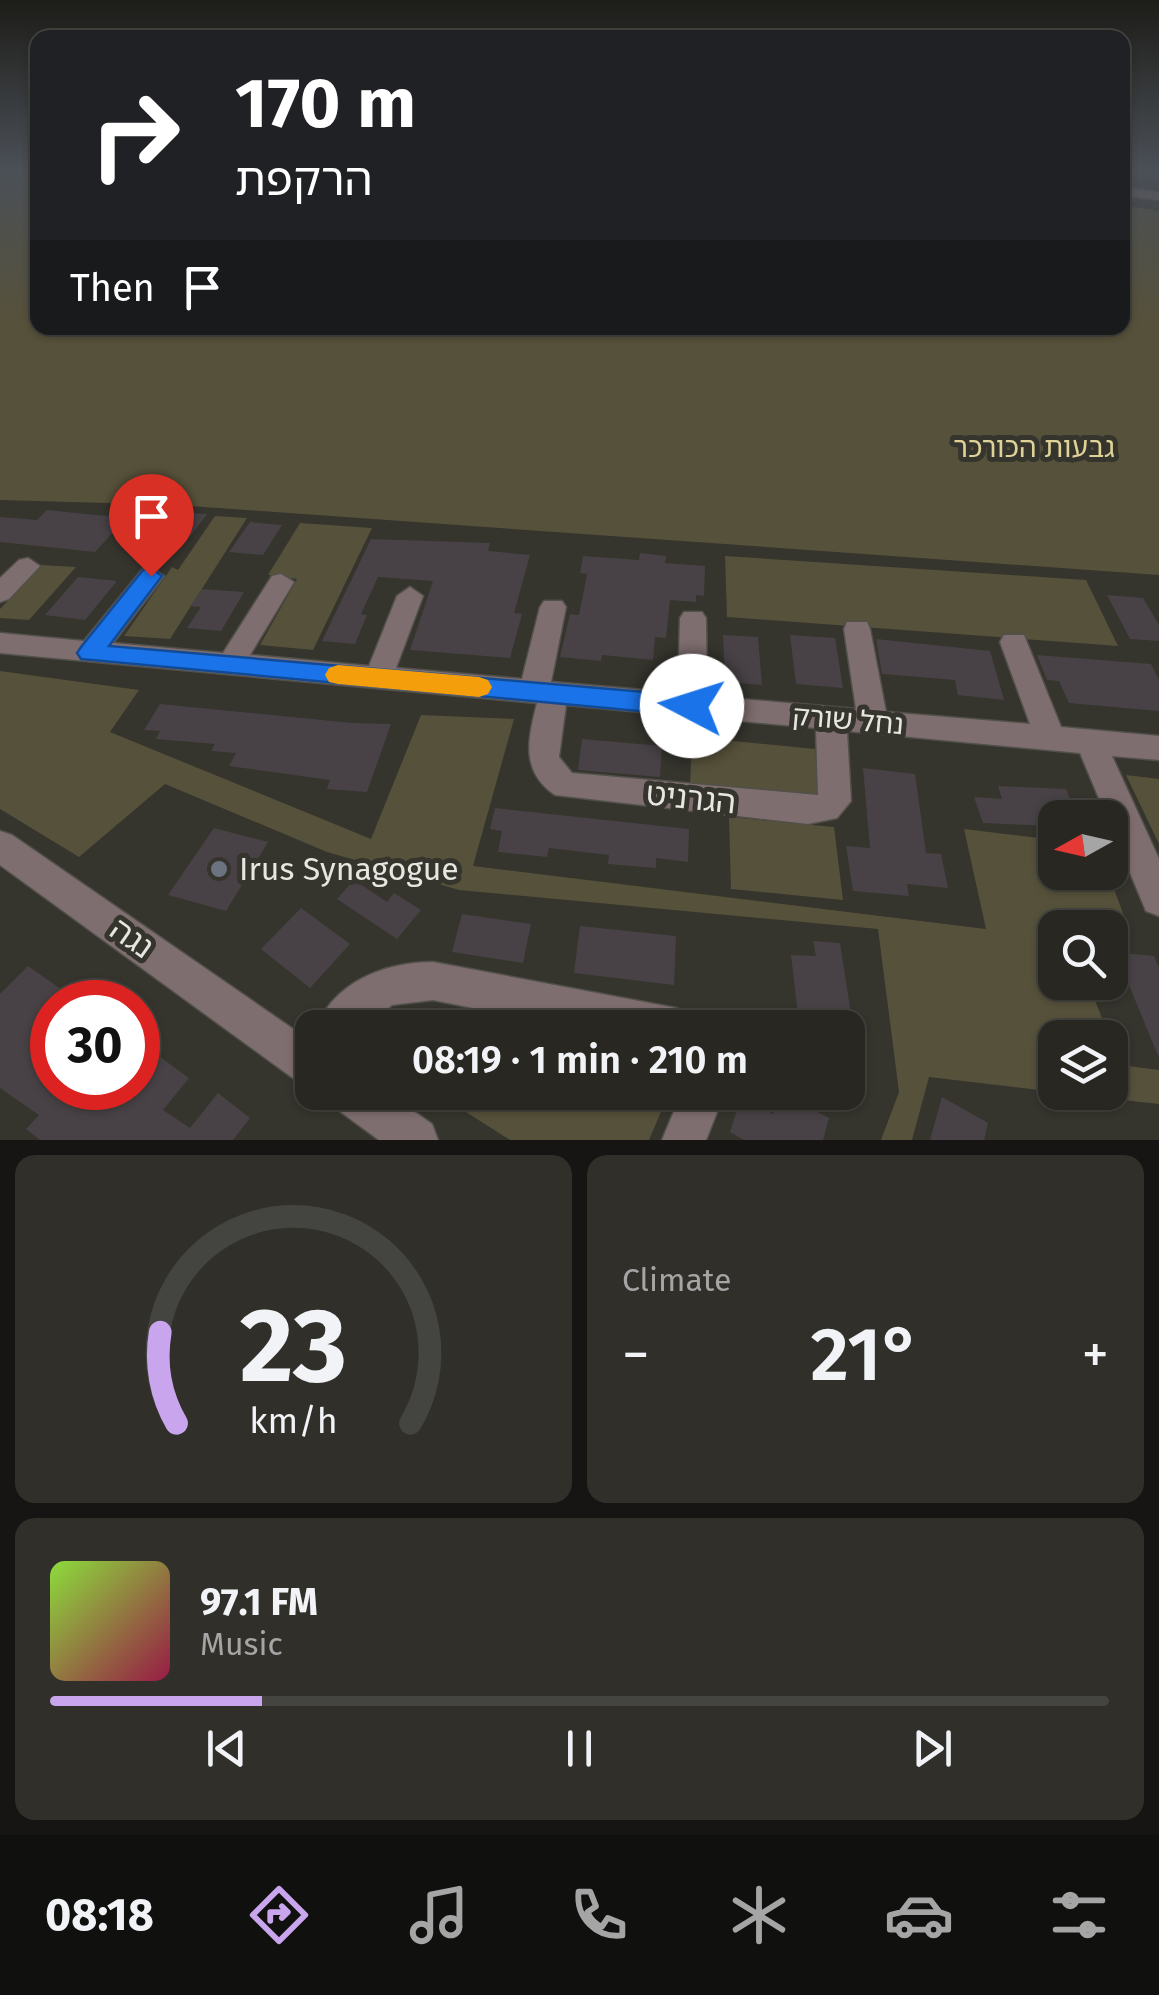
<!DOCTYPE html>
<html lang="en">
<head>
<meta charset="utf-8">
<style>
  body { margin:0; font-family:"Fira Sans","Noto Sans Hebrew",sans-serif; background:#302f2a; color:#f1f3f6; height:100vh; display:flex; flex-direction:column; font-size:38px; white-space:nowrap }
  * { box-sizing:border-box; margin:0 }
  p { font-size:32px; color:#a5a5a5 }
  .icon { flex:none; width:55px; height:55px; fill:none; stroke:currentColor; stroke-width:2; stroke-linecap:round; stroke-linejoin:round }
  .map { position:relative; height:1140px; overflow:hidden }
  .side { display:flex; flex-direction:column; gap:15px; padding:15px; background:#161513; flex:1 }
  .side>* { flex:none }
  .banner { position:absolute; left:30px; top:30px; width:1100px; height:305px; border-radius:20px; box-shadow:0 2px 8px #0004,0 0 0 2px #444440; background:#202124; color:#fff; overflow:hidden }
  .needle { width:65px; rotate:262deg }
  .controls { position:absolute; left:1038px; top:800px; display:grid; gap:20px }
  .controls a { display:grid; place-items:center; width:90px; height:90px; border-radius:20px; background:#282722; box-shadow:0 2px 8px #0004,0 0 0 2px #444440; font-size:50px }
  .speed { position:absolute; left:30px; top:980px; display:flex; gap:20px; font-size:50px; font-weight:700; text-align:center }
  .speed>* { display:grid; place-content:center; width:130px; height:130px; border-radius:50%; background:#282722; box-shadow:0 2px 8px #0004,0 0 0 2px #444440; line-height:1 }
  .speed .limit { border:15px solid #d22; background:#fff; color:#111 }
  .pin { position:absolute; display:grid; place-items:center; width:85px; height:85px; color:#fff; margin:-102px -42px; border-radius:50% 50% 50% 0; rotate:-45deg; box-shadow:0 0 10px #0007 }
  .pin .icon { rotate:45deg }
  .me { position:absolute; width:110px; margin:-55px; rotate:275deg; stroke-linejoin:round; filter:drop-shadow(0 0 8px #0008) }
  .turn { display:flex; align-items:center; gap:35px; height:210px; padding:0 40px; font-size:45px }
  .turn .icon { width:130px; height:130px; stroke-width:2.5 }
  .turn b { display:block; font-size:70px; line-height:85px }
  .then { display:flex; align-items:center; height:95px; padding:0 40px; background:#0003; gap:20px; font-size:38px }
  .big { font-size:75px; font-weight:600; line-height:1.1 }
  .side .card { flex:1; display:flex; flex-direction:column; justify-content:center; gap:15px; min-width:0; padding:0 35px; border-radius:20px; background:#302f2a }
  .side .dial { align-items:center; gap:0 }
  .dial svg { height:260px; overflow:visible; fill:none; stroke:#444440; stroke-width:7; stroke-linecap:round; text-anchor:middle }
  .dial text { fill:#f1f3f6; stroke:none }
  .song { display:flex; align-items:center; gap:30px }
  .cover { width:120px; height:120px; border-radius:15px; background:linear-gradient(135deg,hsl(90 70% 55%),hsl(340 70% 35%)) }
  .played { height:10px; border-radius:5px; background:linear-gradient(90deg,#c9a5ee 20%,#444440 20%) }
  .keys { display:flex; justify-content:space-around; direction:ltr }
  .heat { display:flex; justify-content:space-between; align-items:center; font-size:55px; direction:ltr }
  .side .tiles { flex:1; display:grid; gap:15px; grid-template-columns:1fr 1fr }
  .card:last-child { grid-column:span 2 }
  .trip { position:absolute; left:295px; top:1010px; width:570px; height:100px; border-radius:20px; background:#282722; box-shadow:0 2px 8px #0004,0 0 0 2px #444440; font-weight:600; line-height:100px; text-align:center }
  .menu { display:flex; height:160px; justify-content:space-around; align-items:center; background:#10100e; color:#a5a5a5 }
  .menu .icon { width:70px; height:70px }
  .menu .current { color:#c9a5ee }
  .menu b { font-size:45px; color:#f1f3f6 }
  .map>svg:first-child { display:block }
  .green { fill:#56513a }
  .building { fill:#484246 }
  .lines { fill:none; stroke-linecap:round; stroke-linejoin:round }
  .minor-casing { stroke:#51504a; stroke-width:3 }
  .minor { fill:#7f6e70; fill-rule:evenodd }
  .route { fill:#1a73e8; stroke:#114b97; stroke-width:2.5 }
  .slow { fill:#f59e0b }
  .worship-dot { fill:#6b7280; stroke:#35342d; stroke-width:4 }
  .labels { text-anchor:middle; dominant-baseline:central; stroke-width:10; stroke-linejoin:round; paint-order:stroke }
  .park-label { font-size:28px; fill:#ded297; stroke:#35342d }
  .street-label { font-size:28px; fill:#e7e6e1; stroke:#35342d }
  .near-street-label { font-size:32px; fill:#e7e6e1; stroke:#35342d }
  .near-poi-label { font-size:32px; fill:#e7e6e1; stroke:#35342d; text-anchor:start }
</style>
</head>
<body>
<div class="map">
<svg width="1159" height="1140" viewBox="0 0 1159 1140">
  <rect width="100%" height="100%" fill="#35342d"/>
  <g class="green">
    <polygon points="0,169 37,169 38,328 1122,328 1123,205 1159,211 1159,575 176,505 0,500"/>
    <polygon points="215,516 247,518 170,639 124,636 172,567 178,570"/>
    <polygon points="300,523 372,528 313,650 260,645 297,579 268,575"/>
    <polygon points="725,556 1086,580 1118,646 727,617"/>
    <polygon points="42,565 76,567 29,620 0,618 0,609"/>
    <polygon points="0,671 139,690 110,732 371,839 421,715 514,719 473,866 986,929 964,829 1055,840 1055,872 1108,873 1127,924 1065,921 1066,927 1055,928 1055,982 1088,983 1110,1038 1055,1038 1055,1092 929,1077 912,1140 881,1140 899,1092 878,929 459,890 327,852 165,784 79,857 0,809"/>
    <polygon points="692,737 815,749 821,800 690,787"/>
    <polygon points="1126,775 1159,779 1159,844"/>
    <polygon points="729,817 834,827 843,900 731,889"/>
    <polygon points="411,1009 523,1027 370,1027 391,1012"/>
    <polygon points="1110,1038 1121,1065 1159,1070 1159,1104 1059,1093 1110,1092"/>
    <polygon points="436,1093 669,1093 649,1140 510,1140"/>
  </g>
  <g class="building">
    <polygon points="47,510 95,515 127,517 95,552 0,542 0,517 37,520"/>
    <polygon points="178,512 207,514 189,538 160,536"/>
    <polygon points="250,522 282,525 263,555 229,552"/>
    <polygon points="371,539 490,543 488,551 530,555 514,613 522,614 510,658 410,650 433,581 378,577 361,614 367,615 355,644 322,641"/>
    <polygon points="640,553 666,556 665,563 705,566 704,596 696,595 696,602 670,600 666,638 655,637 653,660 602,655 601,661 560,657 570,614 579,615 587,574 580,573 583,556 639,560"/>
    <polygon points="78,577 117,581 85,620 45,615"/>
    <polygon points="202,589 244,592 221,631 187,628 201,607 190,606"/>
    <polygon points="1107,595 1143,598 1159,625 1159,641 1130,639"/>
    <polygon points="723,635 758,637 762,685 725,682"/>
    <polygon points="790,635 835,638 843,688 796,684"/>
    <polygon points="876,639 990,651 1004,700 958,695 955,680 882,674"/>
    <polygon points="1037,655 1151,664 1159,680 1159,711 1069,703 1059,681 1047,680"/>
    <polygon points="160,704 352,723 391,724 367,792 327,789 330,780 229,766 236,753 211,751 215,744 156,739 160,731 144,730"/>
    <polygon points="582,739 662,746 660,777 578,770"/>
    <polygon points="863,768 915,774 926,853 941,854 948,888 907,884 909,896 853,891 846,846 870,848"/>
    <polygon points="998,786 1066,789 1074,809 1059,808 1063,818 1055,818 1055,826 983,823 974,797 1002,799"/>
    <polygon points="495,808 689,829 688,862 656,858 656,868 608,864 609,855 549,848 547,857 498,852 502,831 490,829"/>
    <polygon points="214,828 268,842 226,911 168,895"/>
    <polygon points="354,880 387,902 394,893 421,910 397,939 337,899"/>
    <polygon points="301,908 350,944 310,988 261,949"/>
    <polygon points="462,914 531,924 523,963 452,952"/>
    <polygon points="580,926 676,936 674,985 574,973"/>
    <polygon points="813,941 840,943 853,1027 799,1023 791,955 816,956"/>
    <polygon points="1110,952 1154,956 1159,968 1159,1058 1127,980 1110,978"/>
    <polygon points="28,966 79,1002 52,1002 52,1088 138,1088 138,1041 189,1078 163,1110 190,1128 218,1093 250,1118 233,1140 40,1140 26,1129 39,1115 0,1088 0,994"/>
    <polygon points="779,1092 829,1118 823,1140 744,1140 730,1132 741,1097 773,1114"/>
    <polygon points="942,1097 988,1123 984,1140 930,1140"/>
  </g>
  <g class="lines">
    <g class="minor-casing">
      <g id="minor">
        <polygon points="1122,187 1159,192 1159,200 1122,195"/>
        <polygon points="28,558 40,566 9,599 0,602 0,578 19,560"/>
        <path d="M 151,568 L 164,576 L 113,643 L 223,653 L 272,576 L 281,574 L 294,582 L 250,655 L 369,666 L 397,596 L 410,587 L 423,596 L 396,668 L 522,679 L 540,607 L 544,601 L 562,601 L 566,607 L 551,682 L 678,693 L 680,618 L 684,612 L 702,612 L 706,618 L 707,696 L 856,709 L 844,629 L 847,622 L 867,622 L 870,629 L 886,712 L 1030,724 L 1000,642 L 1004,635 L 1024,635 L 1061,727 L 1159,736 L 1159,760 L 1112,756 L 1159,859 L 1159,916 L 1146,911 L 1080,753 L 847,731 L 851,801 L 837,818 L 808,824 L 555,795 C 520,771 528,739 537,703 L 0,653 L 0,633 L 84,641 L 142,570 ZM 566,705 L 816,728 L 818,795 L 572,773 L 559,757 Z"/>
        <polygon points="0,831 12,835 312,1042 312,1087 297,1081 0,865"/>
        <path d="M 433,962 L 676,1008 L 690,1014 L 696,1028 L 571,1028 L 433,1000 L 392,1005 L 364,1028 L 316,1028 C 335,981 386,962 433,962 Z"/>
        <polygon points="328,1092 386,1092 432,1124 438,1140 379,1140 334,1107"/>
        <polygon points="682,1092 725,1092 706,1140 662,1140"/>
      </g>
    </g>
    <use href="#minor" class="minor"/>
  </g>
  <linearGradient id="sky" x2="0" y2="1"><stop stop-color="#1d1d19"/><stop offset="0.52" stop-color="#4b5057"/><stop offset="1" stop-color="#4b5057" stop-opacity="0"/></linearGradient>
  <rect width="1159" height="328" fill="url(#sky)"/>
  <polygon class="route" points="151,568 162,576 109,646 692,696 701,699 705,706 701,713 692,716 81,659 77,653 81,647 143,570"/>
  <polygon class="slow" points="338,665 479,677 488,680 492,687 488,694 479,697 338,684 329,682 325,675 329,668"/>
  <circle class="worship-dot" cx="219" cy="869" r="10"/>
  <g class="labels">
    <g class="park-label">
      <text x="1034" y="447">גבעות הכורכר</text>
    </g>
    <g class="street-label">
      <text transform="translate(848 720) rotate(5)">נחל שורק</text>
    </g>
    <g class="near-street-label">
      <text transform="translate(691 798) rotate(6)">הגרניט</text>
      <text transform="translate(132 938) rotate(35)">נגה</text>
    </g>
    <g class="near-poi-label">
      <text x="239" y="869">Irus Synagogue</text>
    </g>
  </g>
</svg>
<div class="controls">
<a><svg class="needle" viewBox="-14 -14 28 28"><path d="M0-13l5 13h-10z" fill="#e53935"/><path d="M0 13l5-13h-10z" fill="#a5a5a5"/></svg></a>
<a><svg class="icon" aria-label="search" viewBox="0 0 24 24"><circle cx="10" cy="10" r="6"/><path d="M15 15l6 6"/></svg></a>
<a><svg class="icon" aria-label="layers" viewBox="0 0 24 24"><path d="M12 4l9 5-9 5-9-5zM3 14l9 5 9-5"/></svg></a>
</div>
<div class="speed"><div class="limit">30</div></div>
<div class="pin" style="left:151px;top:576px;background:#d93025"><svg class="icon" aria-label="arrive" viewBox="0 0 24 24"><path d="M6 21V4h12l-3 4 3 4H6"/></svg></div>
<svg class="me" style="left:692px;top:706px" viewBox="-20 -20 40 40"><circle r="19" fill="#fff"/><path d="M0-13L10 11 0 6-10 11z" fill="#1a73e8"/></svg>
<div class="trip">08:19 · 1 min · 210 m</div>
<div class="banner">
<div class="turn"><svg class="icon" aria-label="right" viewBox="0 0 24 24"><path d="M7 20v-9h11M14 6l5 5-5 5"/></svg><div><b>170 m</b>הרקפת</div></div>
<div class="then">Then<svg class="icon" aria-label="arrive" viewBox="0 0 24 24"><path d="M6 21V4h12l-3 4 3 4H6"/></svg></div>
</div>
</div>
<section class="side">
<div class="tiles">
<div class="card dial"><svg viewBox="0 0 100 80">
<path d="M14 69A42 42 0 1 1 86 69"/>
<path d="M14 69A42 42 0 0 1 9 41" stroke="#c9a5ee"/>
<text x="50" y="56" font-size="32" font-weight="700">23</text>
<text x="50" y="72" font-size="11">km/h</text>
</svg></div>
<div class="card"><p>Climate</p>
<div class="heat"><a>−</a><b class="big">21°</b><a>+</a></div>
</div>
<div class="card">
<div class="song"><i class="cover"></i><div><b>97.1 FM</b><p>Music</p></div></div>
<div class="played"></div>
<div class="keys"><svg class="icon" aria-label="previous" viewBox="0 0 24 24"><path d="M18 5L8 12l10 7zM5 5v14"/></svg><svg class="icon" aria-label="pause" viewBox="0 0 24 24"><path d="M8 5v14M16 5v14"/></svg><svg class="icon" aria-label="next" viewBox="0 0 24 24"><path d="M6 5l10 7-10 7zM19 5v14"/></svg></div>
</div>
</div>
</section>
<nav class="menu">
<b>08:18</b>
<svg class="icon current" aria-label="directions" viewBox="0 0 24 24"><path d="M12 3l9 9-9 9-9-9zM9 14v-3h6M13 9l2 2-2 2"/></svg>
<svg class="icon" aria-label="music" viewBox="0 0 24 24"><path d="M9 18V5l10-2v13"/><circle cx="6" cy="18" r="3"/><circle cx="16" cy="16" r="3"/></svg>
<svg class="icon" aria-label="phone" viewBox="0 0 24 24"><path d="M5 4h4l2 5-3 2q2 4 5 5l2-3 5 2v4C11 20 4 13 5 4z"/></svg>
<svg class="icon" aria-label="climate" viewBox="0 0 24 24"><path d="M12 3v18M4 7l16 10M4 17L20 7"/></svg>
<svg class="icon" aria-label="car" viewBox="0 0 24 24"><path d="M5 17H2v-5l4-1 3-4h7l3 4 3 1v5h-3M9 17h6M6 11h13"/><circle cx="7" cy="17" r="2"/><circle cx="17" cy="17" r="2"/></svg>
<svg class="icon" aria-label="filters" viewBox="0 0 24 24"><path d="M4 7h16M4 17h16"/><circle cx="9" cy="7" r="2"/><circle cx="15" cy="17" r="2"/></svg>
</nav>
</body>
</html>
